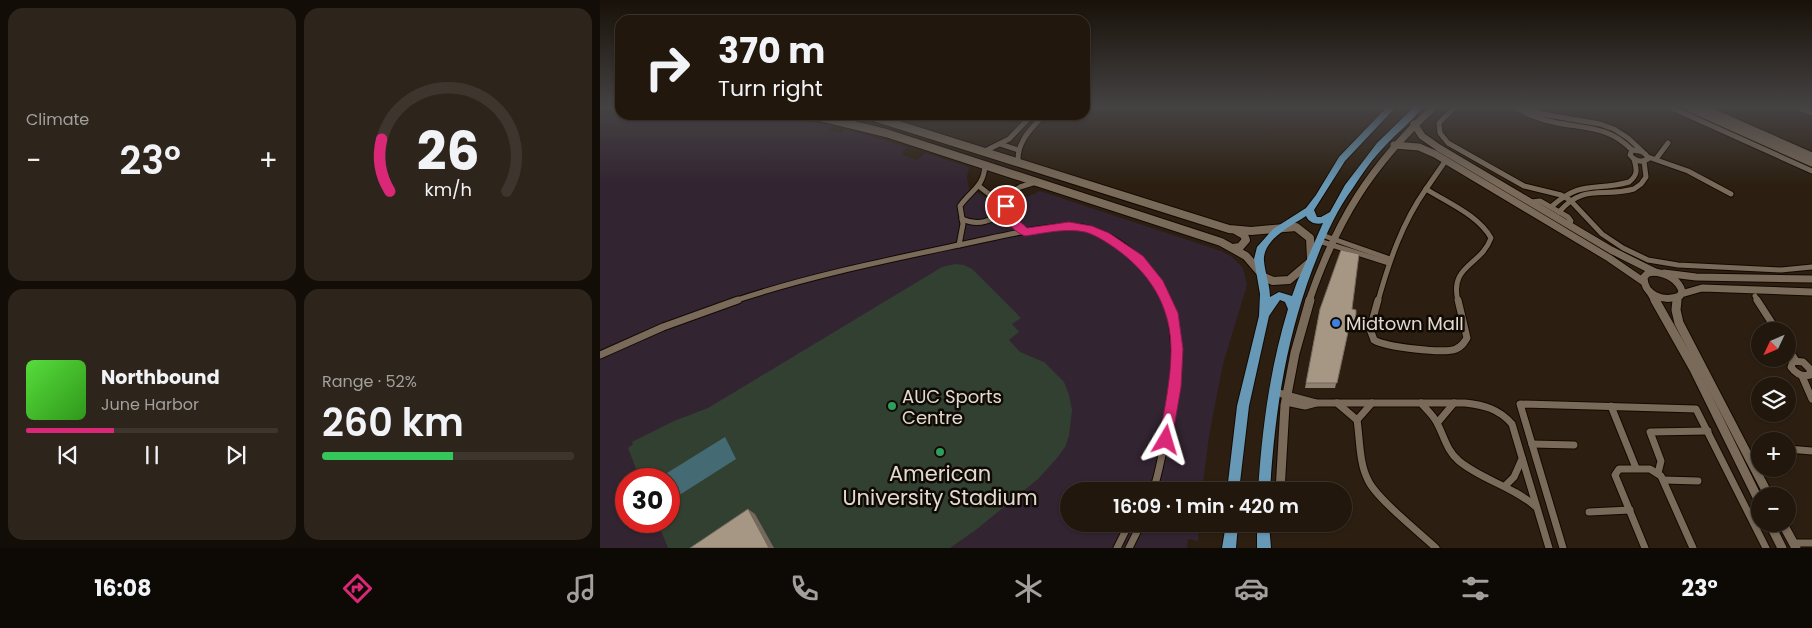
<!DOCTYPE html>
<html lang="en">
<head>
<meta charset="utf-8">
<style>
  body { margin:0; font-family:Poppins,sans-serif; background:#2d241b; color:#f1f3f6; height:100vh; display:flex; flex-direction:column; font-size:19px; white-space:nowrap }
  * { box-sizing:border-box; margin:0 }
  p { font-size:16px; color:#a29f9d }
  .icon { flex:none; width:28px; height:28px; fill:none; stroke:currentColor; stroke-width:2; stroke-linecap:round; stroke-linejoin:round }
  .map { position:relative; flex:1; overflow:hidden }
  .side { display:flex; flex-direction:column; gap:8px; padding:8px; background:#120d07; width:600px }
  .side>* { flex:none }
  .banner { position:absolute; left:15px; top:15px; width:475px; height:105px; border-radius:15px; box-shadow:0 1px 4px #0004,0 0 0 1px #3e362e; background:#21170d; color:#f1f3f6; overflow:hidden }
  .needle { width:32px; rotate:226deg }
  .buttons { position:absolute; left:1151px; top:322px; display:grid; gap:10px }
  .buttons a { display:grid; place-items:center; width:45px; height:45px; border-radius:50%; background:#21170d; box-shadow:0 1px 4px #0004,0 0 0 1px #3e362e; font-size:25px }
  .speed { position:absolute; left:15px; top:468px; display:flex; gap:10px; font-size:25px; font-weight:700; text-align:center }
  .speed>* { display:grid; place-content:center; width:65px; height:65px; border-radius:50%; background:#21170d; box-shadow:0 1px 4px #0004,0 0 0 1px #3e362e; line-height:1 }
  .speed .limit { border:8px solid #d22; background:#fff; color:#111 }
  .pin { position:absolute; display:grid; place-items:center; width:42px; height:42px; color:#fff; margin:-21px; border:2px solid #fff; border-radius:50%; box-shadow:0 1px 5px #0007 }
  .me { position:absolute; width:55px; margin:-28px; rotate:7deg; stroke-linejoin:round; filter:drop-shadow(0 0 4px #0008) }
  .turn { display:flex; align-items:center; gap:18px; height:105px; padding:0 20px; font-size:22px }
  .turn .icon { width:65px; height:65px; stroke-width:2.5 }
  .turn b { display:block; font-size:35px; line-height:42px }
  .big { font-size:38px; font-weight:600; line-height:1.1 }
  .side .widget { flex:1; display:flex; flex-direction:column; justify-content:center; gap:8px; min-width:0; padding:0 18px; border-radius:15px; background:#2d241b }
  .side .dial { align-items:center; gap:0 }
  .dial svg { height:130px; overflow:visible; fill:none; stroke:#3e362e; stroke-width:7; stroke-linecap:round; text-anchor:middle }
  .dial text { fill:#f1f3f6; stroke:none }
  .song { display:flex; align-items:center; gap:15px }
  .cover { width:60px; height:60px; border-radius:8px; background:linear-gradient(135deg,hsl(110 70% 55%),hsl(110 70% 35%)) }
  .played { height:5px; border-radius:2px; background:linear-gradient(90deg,#db2777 35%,#3e362e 35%) }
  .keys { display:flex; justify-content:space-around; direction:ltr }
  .heat { display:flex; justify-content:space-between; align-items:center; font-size:28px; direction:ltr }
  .charge { height:8px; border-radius:4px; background:linear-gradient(90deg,#34c759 52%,#3e362e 0) }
  .side .tiles { flex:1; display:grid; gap:8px; grid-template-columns:repeat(2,1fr) }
  .trip { position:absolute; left:460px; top:482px; width:292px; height:50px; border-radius:25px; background:#21170d; box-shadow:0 1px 4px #0004,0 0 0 1px #3e362e; font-weight:600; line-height:50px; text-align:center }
  .dock { display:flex; height:80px; justify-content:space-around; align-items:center; background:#0d0905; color:#a29f9d }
  .dock .icon { width:35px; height:35px }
  .dock .current { color:#db2777 }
  .dock b { font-size:22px; color:#f1f3f6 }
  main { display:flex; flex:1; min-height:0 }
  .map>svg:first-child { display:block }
  .education { fill:#322431; fill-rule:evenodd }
  .green { fill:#324031 }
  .water { fill:#446b74 }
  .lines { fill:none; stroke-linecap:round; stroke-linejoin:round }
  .minor-far1-casing { stroke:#140900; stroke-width:7 }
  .minor-casing { stroke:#140900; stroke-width:9 }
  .tertiary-far1-casing { stroke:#140900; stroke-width:9 }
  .tertiary-casing { stroke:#140900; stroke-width:11 }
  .secondary-casing { stroke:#140900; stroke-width:10 }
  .primary-casing { stroke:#140900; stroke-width:2 }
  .minor-far1 { stroke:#796a59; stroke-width:5 }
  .minor { stroke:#796a59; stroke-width:7 }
  .tertiary-far1 { stroke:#796a59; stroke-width:7 }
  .tertiary { stroke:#796a59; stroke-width:9 }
  .secondary { stroke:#796a59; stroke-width:8 }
  .primary { fill:#6798b5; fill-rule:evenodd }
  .wall { fill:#8f8172 }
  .shaded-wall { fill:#74695c }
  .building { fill:#a69684; stroke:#74695c }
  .route { fill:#db2777; stroke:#8e194d }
  .shop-dot { fill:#3f7fe0; stroke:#100a05; stroke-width:2 }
  .leisure-dot { fill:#2e9e5b; stroke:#100a05; stroke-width:2 }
  .labels { text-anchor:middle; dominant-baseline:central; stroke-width:5; stroke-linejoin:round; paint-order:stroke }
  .poi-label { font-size:18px; fill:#e2d9d0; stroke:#100a05; text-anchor:start }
  .near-poi-label { font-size:21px; fill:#e2d9d0; stroke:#100a05 }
</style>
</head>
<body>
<main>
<section class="side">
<div class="tiles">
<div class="widget"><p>Climate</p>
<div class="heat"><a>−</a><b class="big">23°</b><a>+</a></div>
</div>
<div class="widget dial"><svg viewBox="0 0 100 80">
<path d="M14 69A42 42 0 1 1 86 69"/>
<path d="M14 69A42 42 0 0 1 9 37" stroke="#db2777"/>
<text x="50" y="56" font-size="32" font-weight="700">26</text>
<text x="50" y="72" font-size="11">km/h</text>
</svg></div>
<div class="widget">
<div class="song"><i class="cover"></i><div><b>Northbound</b><p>June Harbor</p></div></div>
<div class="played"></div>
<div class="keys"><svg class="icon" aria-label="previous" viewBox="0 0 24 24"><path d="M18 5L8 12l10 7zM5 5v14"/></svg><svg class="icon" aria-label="pause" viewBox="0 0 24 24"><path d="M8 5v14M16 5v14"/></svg><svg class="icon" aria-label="next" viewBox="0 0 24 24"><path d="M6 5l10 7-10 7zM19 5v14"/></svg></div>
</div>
<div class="widget"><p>Range · 52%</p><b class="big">260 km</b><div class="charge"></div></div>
</div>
</section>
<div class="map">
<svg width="1212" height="548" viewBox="0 0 1212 548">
  <rect width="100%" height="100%" fill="#2c1f11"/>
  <path class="education" d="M 20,110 L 20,115 L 172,115 L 238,127 L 232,127 L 229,130 L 241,133 L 244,130 L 249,130 L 307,147 L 302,152 L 303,155 L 317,160 L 325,153 L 369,167 L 367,178 L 369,188 L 388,199 L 408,203 L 409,201 L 423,199 L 440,191 L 621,251 L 632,257 L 643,268 L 647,285 L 623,364 L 609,436 L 602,491 L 469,491 L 469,524 L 599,524 L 598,541 L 588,539 L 587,548 L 0,548 L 0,111 ZM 26,479 L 69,479 L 69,521 L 26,521 Z"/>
  <polygon class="green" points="355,264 364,265 372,269 421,318 412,324 419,332 409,340 420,352 444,362 464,382 469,395 472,410 469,436 465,447 457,458 438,479 377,529 350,548 68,548 57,521 69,521 69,479 40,479 28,448 33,444 32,442 74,421 108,408 342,267"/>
  <polygon class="water" points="125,437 136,459 70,501 69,479 59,478"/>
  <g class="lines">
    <g class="minor-far1-casing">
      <g id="minor-far1">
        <polyline points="854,108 839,123 840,133 848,143 924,186 961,195 970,200 1002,234 1023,248 1048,260 1078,265 1181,270 1212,267"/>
        <path d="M 916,108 C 928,114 940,120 953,122 C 984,129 1008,125 1032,150"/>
        <polyline points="926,108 942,114 1000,124 1014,129 1028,138 1042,151"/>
        <polyline points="1072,108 1212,171"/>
        <polyline points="1199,108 1212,113"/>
        <polyline points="400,144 418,150"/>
        <path d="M 1032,150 C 1039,151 1046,151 1048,159 C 1041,163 1035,161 1030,155 Z"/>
        <polyline points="385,151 409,139 432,115"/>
        <polyline points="1048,157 1088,171 1131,194"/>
        <polyline points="1056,159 1068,143"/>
        <path d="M 418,162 C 417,141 431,129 444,115"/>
        <polyline points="380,187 389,194 407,196 420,187 436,182"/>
        <path d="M 826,189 C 848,203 878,215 891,238 C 881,266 849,265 858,301"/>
        <polyline points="826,189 846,160"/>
        <path d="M 407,196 C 406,213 412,222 425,232"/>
        <polyline points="931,202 940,201 968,217 971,221 969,225"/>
        <path d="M 951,207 C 983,179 993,192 1029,182 C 1038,175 1037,170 1034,159"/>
        <path d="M 959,212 C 984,183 1002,198 1034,189 L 1041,184 L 1046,177 L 1044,161"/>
        <path d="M 362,219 C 379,227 392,220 407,211"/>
        <polyline points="722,235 790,259"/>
        <polyline points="719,241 789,263"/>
        <path d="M 359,245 L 363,224 L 360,206 C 371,190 384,187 385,165"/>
        <polyline points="1155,296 1158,301"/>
        <path d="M 134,301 C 212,275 293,259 373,242 C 402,236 454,223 482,227 C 518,234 555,267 568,301"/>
        <path d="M 778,301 C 789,262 802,223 826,189"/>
      </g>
    </g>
    <g class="minor-casing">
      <g id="minor">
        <path d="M 778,300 L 770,329 L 774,340 C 786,347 844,354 856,349 C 862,346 864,343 867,338 L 858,300"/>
        <polyline points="1157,300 1177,331"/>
        <polyline points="1188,348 1196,361"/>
        <polyline points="0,355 63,327 138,300"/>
        <path d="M 1193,361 L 1203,362 L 1210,369 L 1210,375 C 1202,377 1196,374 1191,367 Z"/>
        <polyline points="1202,376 1212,399"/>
        <path d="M 675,392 L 716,403 L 865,403 C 884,405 899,409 912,424 L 949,548"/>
        <polyline points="686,402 705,406 716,403"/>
        <path d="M 737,403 L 757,420 C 760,439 759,463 768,480 C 776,498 820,533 836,548"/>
        <path d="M 821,403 C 826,409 832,414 836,421 C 844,435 846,450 859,461 C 882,480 912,486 935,506"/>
        <polyline points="1011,406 1036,468"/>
        <polyline points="757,420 772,403"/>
        <polyline points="838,422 854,403"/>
        <polyline points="932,444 974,445"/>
        <polyline points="1188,449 1212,451"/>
        <polyline points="1058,473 1061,461 1050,432 1108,431"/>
        <polyline points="1064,480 1098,481"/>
        <polyline points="907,484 914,477 922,459"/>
        <path d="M 553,491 C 561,466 565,441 569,415 C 575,375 579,339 567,300"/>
        <polyline points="989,512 1030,510"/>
        <polyline points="1193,543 1212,543"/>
        <polyline points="517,548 529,524"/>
        <polyline points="529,548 541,524"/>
        <polyline points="963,548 920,404 1096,409 1166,548"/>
        <polyline points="1045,548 1015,475 1019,469 1050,469 1061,476 1093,548"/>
      </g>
    </g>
    <g class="tertiary-far1-casing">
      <g id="tertiary-far1">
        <polyline points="1089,108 1212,163"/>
        <polyline points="1103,108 1212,156"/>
        <polyline points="814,124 822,136 839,148 1011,250 1055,272"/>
        <polyline points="794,145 819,147 835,154 1009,258 1044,282"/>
        <path d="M 1055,272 C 1068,274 1078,279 1082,291 L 1080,296 C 1064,302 1044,296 1044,277 L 1048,273 Z"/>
        <polyline points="1064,273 1096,277 1212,279"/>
        <polyline points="1050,292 1055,301"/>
        <polyline points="1081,294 1102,288 1212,292"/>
        <path d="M 709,301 C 737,220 770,166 833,108"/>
        <polyline points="1077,301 1077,298"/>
      </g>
    </g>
    <g class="tertiary-casing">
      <g id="tertiary">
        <polyline points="1055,300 1094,369 1160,503"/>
        <polyline points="1077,300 1076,310 1079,323 1169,496"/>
        <polyline points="680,491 685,405 695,353 710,300"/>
        <polyline points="1170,524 1182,548"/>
        <polyline points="1183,524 1196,548"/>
      </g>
    </g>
    <g class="secondary-casing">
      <g id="secondary">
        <polyline points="212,115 286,133 621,242 646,256 664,277 673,281 689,280 709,263"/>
        <polyline points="267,115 629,229 651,231 696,227 710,238 711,259"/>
        <polyline points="633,248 640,247 646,240 644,235 637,231"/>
      </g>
    </g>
    <g class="primary-casing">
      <g id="primary">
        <path d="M 786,108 L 795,108 L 745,161 L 714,210 L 717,217 L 721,217 L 730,212 L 745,185 L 777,143 L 813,108 L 822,108 C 811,122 797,133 785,146 C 773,158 762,174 753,188 C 738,208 727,232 718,255 C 687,331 675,409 670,491 L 658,491 C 662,429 670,368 688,309 L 685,302 L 680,300 L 669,316 L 649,406 L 639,491 L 627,491 L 637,406 L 659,316 L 660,294 L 654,259 L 657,247 L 673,229 L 706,208 L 716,195 L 739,157 ZM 706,216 C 709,223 717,225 723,223 L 697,282 L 692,296 L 679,292 L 670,297 C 670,285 665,273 664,261 C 662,240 691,226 706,216 Z"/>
        <polygon points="626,524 638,524 636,548 622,548"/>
        <polygon points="657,524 669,524 671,548 657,548"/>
      </g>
    </g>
    <use href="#minor-far1" class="minor-far1"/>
    <use href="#minor" class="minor"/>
    <use href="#tertiary-far1" class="tertiary-far1"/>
    <use href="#tertiary" class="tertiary"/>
    <use href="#secondary" class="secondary"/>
    <use href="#primary" class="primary"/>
  </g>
  <polygon class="wall" points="720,309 752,309 755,320 754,325 752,328 749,328 735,388 705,388"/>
  <polygon class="shaded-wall" points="148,509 155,514 174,548 169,548"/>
  <g class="building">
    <polygon points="741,250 759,254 752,309 756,310 756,314 755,320 753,323 750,323 737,383 706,383 720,309"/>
    <polygon points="148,509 169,548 90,548"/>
  </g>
  <linearGradient id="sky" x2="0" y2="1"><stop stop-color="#181109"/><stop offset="0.58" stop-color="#454243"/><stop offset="1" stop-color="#454243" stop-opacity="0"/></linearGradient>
  <rect width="1212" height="185" fill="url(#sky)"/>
  <path class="route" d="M 406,202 L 410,203 L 416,218 L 427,228 L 469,222 L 492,226 L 509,233 L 543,256 L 563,281 L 578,313 L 583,349 L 581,387 L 571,445 L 566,447 L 561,445 L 559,440 C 564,411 571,380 571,350 C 571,306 550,273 515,248 C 506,242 496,235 485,232 C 465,228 445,233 425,236 C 411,231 405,219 401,206 Z"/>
  <circle class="shop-dot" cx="736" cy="323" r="5"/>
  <g class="leisure-dot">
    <circle cx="292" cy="406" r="5"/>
    <circle cx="340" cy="452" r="5"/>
  </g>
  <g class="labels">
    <g class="poi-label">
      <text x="746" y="323">Midtown Mall</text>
      <text x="302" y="396">AUC Sports<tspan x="302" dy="21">Centre</tspan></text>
    </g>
    <g class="near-poi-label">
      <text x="340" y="473">American<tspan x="340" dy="24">University Stadium</tspan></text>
    </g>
  </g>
</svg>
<div class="buttons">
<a><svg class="needle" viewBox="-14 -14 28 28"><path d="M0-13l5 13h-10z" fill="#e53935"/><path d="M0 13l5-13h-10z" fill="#a29f9d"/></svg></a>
<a><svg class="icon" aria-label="layers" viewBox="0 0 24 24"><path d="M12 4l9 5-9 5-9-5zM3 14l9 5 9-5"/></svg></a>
<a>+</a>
<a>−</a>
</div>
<div class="speed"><div class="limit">30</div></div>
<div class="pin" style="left:406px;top:206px;background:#d93025"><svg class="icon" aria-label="arrive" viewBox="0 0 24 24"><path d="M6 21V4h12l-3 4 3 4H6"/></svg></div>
<svg class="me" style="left:566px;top:440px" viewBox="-20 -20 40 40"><path d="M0-17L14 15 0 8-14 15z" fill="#db2777" stroke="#fff" stroke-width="4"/></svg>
<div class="trip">16:09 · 1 min · 420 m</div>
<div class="banner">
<div class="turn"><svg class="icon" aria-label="right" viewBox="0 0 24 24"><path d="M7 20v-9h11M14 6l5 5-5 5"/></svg><div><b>370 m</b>Turn right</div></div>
</div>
</div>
</main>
<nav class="dock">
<b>16:08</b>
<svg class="icon current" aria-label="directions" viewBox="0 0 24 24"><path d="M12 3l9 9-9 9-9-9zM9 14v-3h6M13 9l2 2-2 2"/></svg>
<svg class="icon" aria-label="music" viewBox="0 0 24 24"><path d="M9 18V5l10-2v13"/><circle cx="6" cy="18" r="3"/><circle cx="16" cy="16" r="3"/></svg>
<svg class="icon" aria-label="phone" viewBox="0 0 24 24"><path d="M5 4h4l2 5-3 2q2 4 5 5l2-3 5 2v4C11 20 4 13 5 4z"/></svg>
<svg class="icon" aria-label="climate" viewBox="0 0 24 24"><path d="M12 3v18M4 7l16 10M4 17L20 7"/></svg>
<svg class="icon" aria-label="car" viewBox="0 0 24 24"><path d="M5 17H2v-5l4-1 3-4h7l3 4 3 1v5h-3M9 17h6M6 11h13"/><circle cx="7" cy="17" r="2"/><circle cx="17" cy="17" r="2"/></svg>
<svg class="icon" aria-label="filters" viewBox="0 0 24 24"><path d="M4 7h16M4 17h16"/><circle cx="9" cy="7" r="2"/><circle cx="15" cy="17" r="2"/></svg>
<b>23°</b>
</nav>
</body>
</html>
